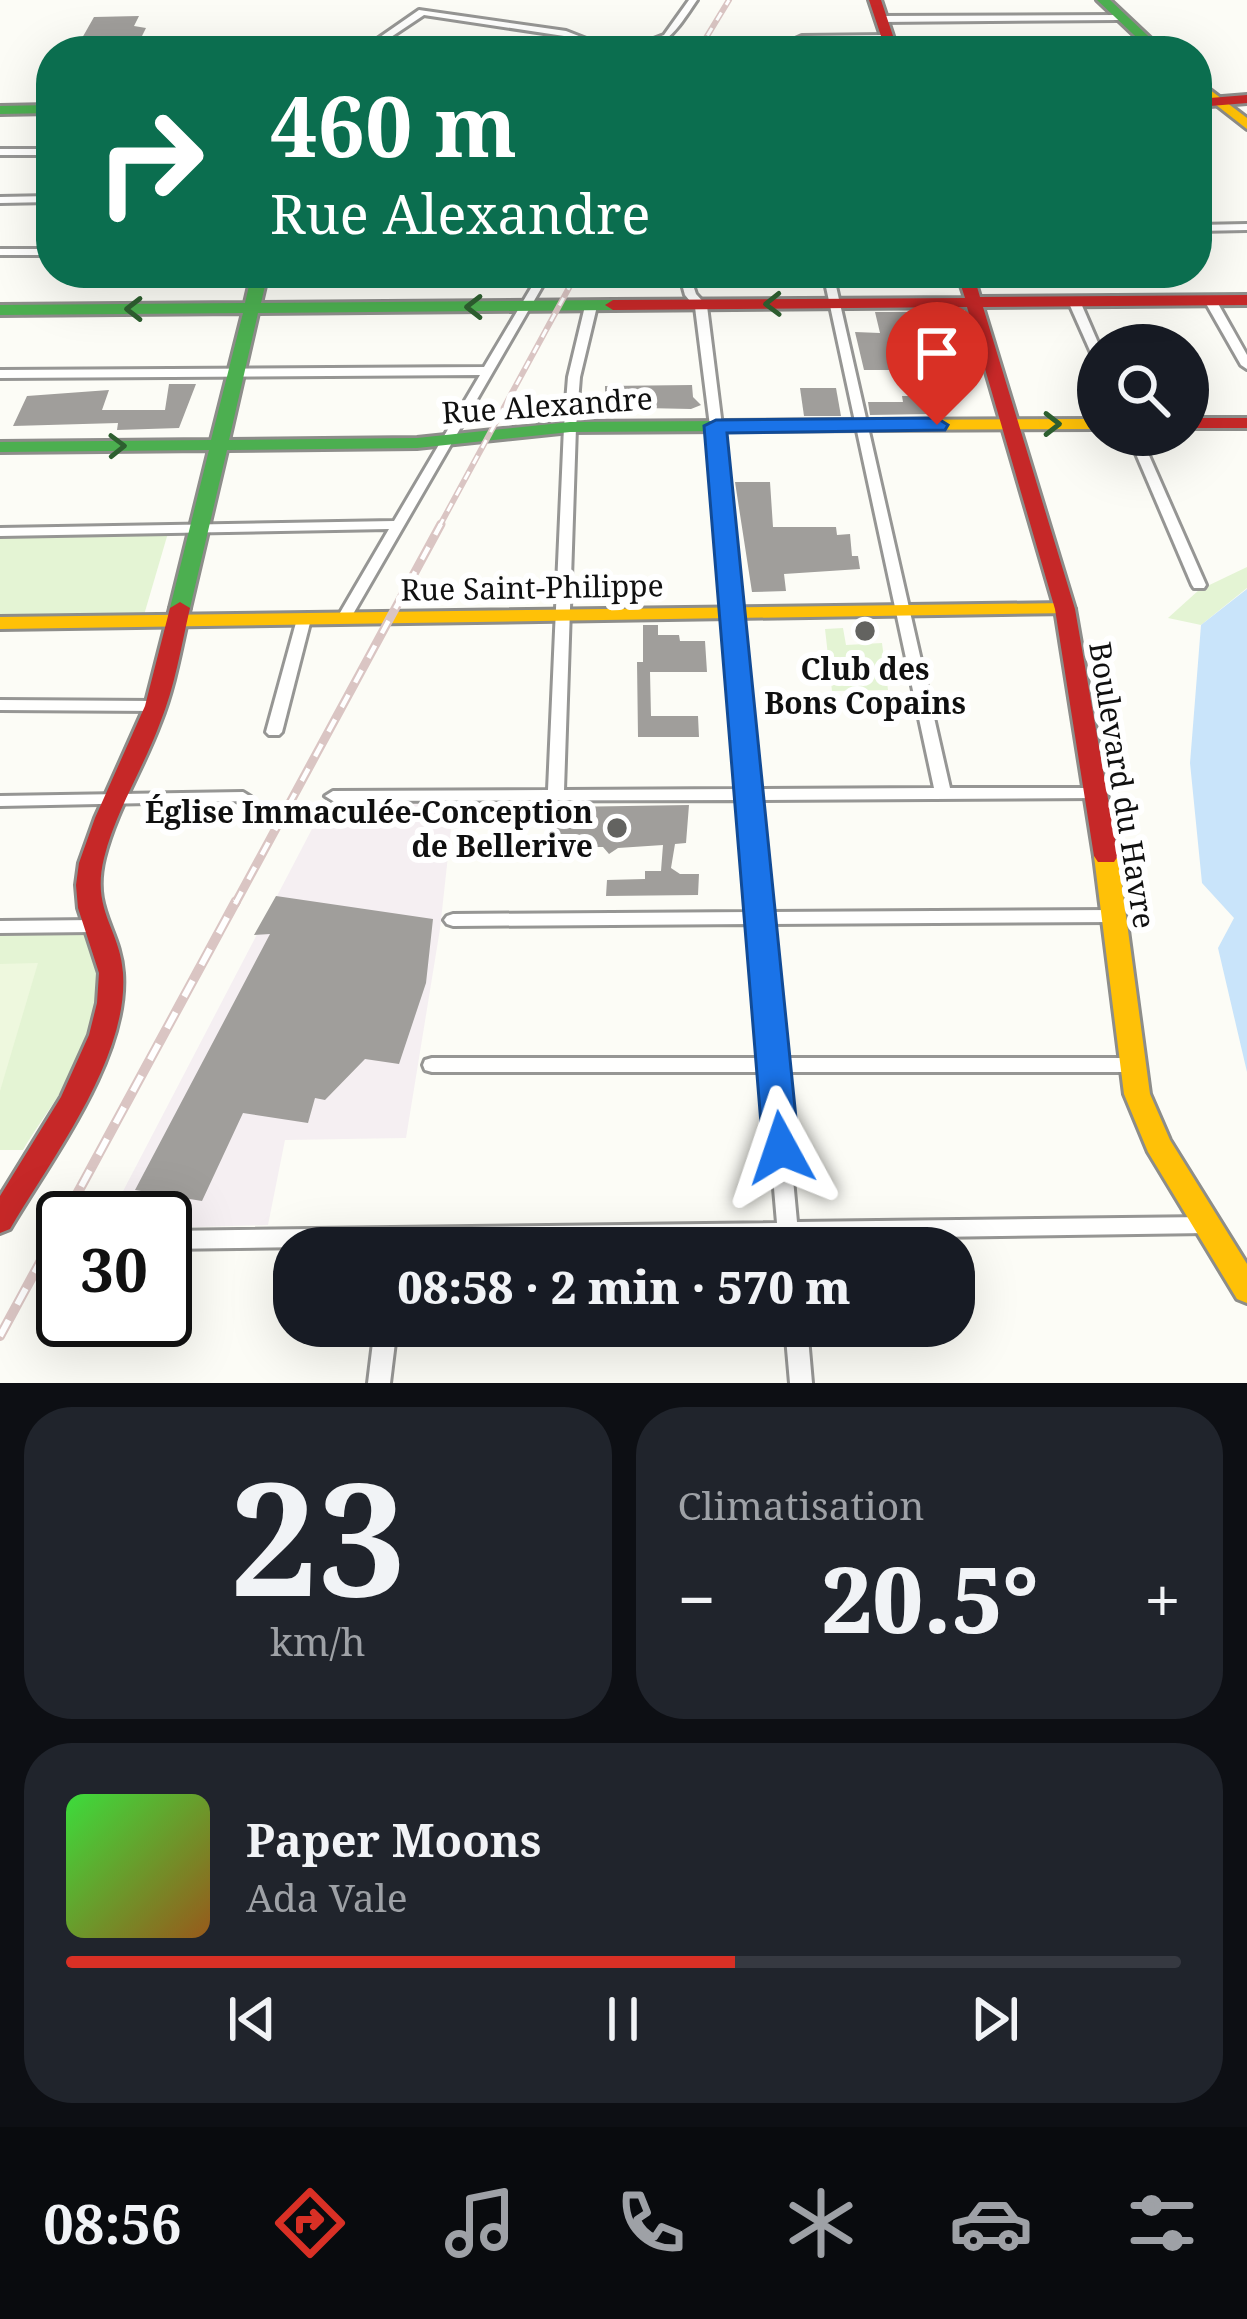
<!DOCTYPE html>
<html lang="fr">
<head>
<meta charset="utf-8">
<style>
  body { margin:0; font-family:"Noto Serif",serif; background:#20242c; color:#f1f3f6; height:100vh; display:flex; flex-direction:column; font-size:45px; white-space:nowrap }
  * { box-sizing:border-box; margin:0 }
  p { font-size:39px; color:#9ea1a6 }
  .icon { flex:none; width:66px; height:66px; fill:none; stroke:currentColor; stroke-width:2; stroke-linecap:round; stroke-linejoin:round }
  .map { position:relative; height:1383px; overflow:hidden }
  .drawer { display:flex; flex-direction:column; gap:24px; padding:24px; background:#0d0f14; flex:1 }
  .drawer>* { flex:none }
  .hud { position:absolute; left:36px; top:36px; width:1176px; height:252px; border-radius:48px; box-shadow:0 12px 48px #0002; background:#0b6e4f; color:#fff; overflow:hidden }
  .fabs { position:absolute; left:1077px; top:324px; display:grid; gap:24px }
  .fabs a { display:grid; place-items:center; width:132px; height:132px; border-radius:50%; background:#171b24; box-shadow:0 12px 48px #0002; font-size:60px }
  .speed { position:absolute; left:36px; top:1191px; display:flex; gap:24px; font-size:60px; font-weight:700; text-align:center }
  .speed>* { display:grid; place-content:center; width:156px; height:156px; border-radius:50%; background:#171b24; box-shadow:0 12px 48px #0002; line-height:1 }
  .speed .limit { border:6px solid #111; border-radius:18px; background:#fff; color:#111 }
  .pin { position:absolute; display:grid; place-items:center; width:102px; height:102px; color:#fff; margin:-123px -51px; border-radius:50% 50% 50% 0; rotate:-45deg; box-shadow:0 0 12px #0007 }
  .pin .icon { rotate:45deg }
  .me { position:absolute; width:132px; margin:-66px; rotate:355deg; stroke-linejoin:round; filter:drop-shadow(0 0 9px #0008) }
  .turn { display:flex; align-items:center; gap:42px; height:252px; padding:0 36px; font-size:54px }
  .turn .icon { width:156px; height:156px; stroke-width:2.5 }
  .turn b { display:block; font-size:84px; line-height:102px }
  .big { font-size:90px; font-weight:800; line-height:1.1 }
  .drawer .tile { flex:1; display:flex; flex-direction:column; justify-content:center; gap:18px; min-width:0; padding:0 42px; border-radius:48px; background:#20242c }
  .drawer .dial { align-items:center; gap:0 }
  .dial b { font-size:156px; line-height:1 }
  .song { display:flex; align-items:center; gap:36px }
  .cover { width:144px; height:144px; border-radius:18px; background:linear-gradient(135deg,hsl(120 70% 55%),hsl(30 70% 35%)) }
  .played { height:12px; border-radius:6px; background:linear-gradient(90deg,#d93025 60%,#363941 60%) }
  .keys { display:flex; justify-content:space-around; direction:ltr }
  .heat { display:flex; justify-content:space-between; align-items:center; font-size:66px; direction:ltr }
  .drawer .tiles { flex:1; display:grid; gap:24px; grid-template-columns:1fr 1fr }
  .tile:last-child { grid-column:span 2 }
  .trip { position:absolute; left:273px; top:1227px; width:702px; height:120px; border-radius:48px; background:#171b24; box-shadow:0 12px 48px #0002; font-weight:800; line-height:120px; text-align:center }
  .tab-bar { display:flex; height:192px; justify-content:space-around; align-items:center; background:#090b0e; color:#9ea1a6 }
  .tab-bar .icon { width:84px; height:84px }
  .tab-bar .current { color:#d93025 }
  .tab-bar b { font-size:54px; color:#f1f3f6 }
  .map>svg:first-child { display:block }
  .industrial { fill:#f5eff2 }
  .green { fill:#e4f4d4 }
  .pitch { fill:#eef8de }
  .water { fill:#c9e4fa }
  .building { fill:#a09e9b }
  .lines { fill:none; stroke-linecap:round; stroke-linejoin:round }
  .street-casing { stroke:#969694; stroke-width:6 }
  .fast-casing { stroke:#8d8d8a; stroke-width:6 }
  .slow-casing { stroke:#8d8d8a; stroke-width:6 }
  .jam-casing { stroke:#8d8d8a; stroke-width:6 }
  .street { fill:#fffffe; fill-rule:evenodd }
  .fast { fill:#4caf50; fill-rule:evenodd }
  .slow { fill:#ffc107; fill-rule:evenodd }
  .jam { fill:#c62828; fill-rule:evenodd }
  .rail-far2-casing { stroke:#dac5c3; stroke-width:6 }
  .rail-far1-casing { stroke:#dac5c3; stroke-width:9 }
  .rail-casing { stroke:#dac5c3; stroke-width:10 }
  .rail-far2 { stroke:#fff; stroke-width:3; stroke-dasharray:9; stroke-linecap:butt }
  .rail-far1 { stroke:#fff; stroke-width:4.5; stroke-dasharray:14; stroke-linecap:butt }
  .rail { stroke:#fff; stroke-width:6; stroke-dasharray:18; stroke-linecap:butt }
  .oneway { stroke:#2e6030 }
  .route { fill:#1a73e8; stroke:#114b97; stroke-width:3 }
  .poi-dot { fill:#636360; stroke:#fff; stroke-width:4.5 }
  .labels { text-anchor:middle; dominant-baseline:central; stroke-width:12; stroke-linejoin:round; paint-order:stroke }
  .street-label { font-size:30px; fill:#101010; stroke:#fff }
  .poi-label { font-size:30px; font-weight:bold; fill:#101010; stroke:#fff }
</style>
</head>
<body>
<div class="map">
<svg width="1247" height="1383" viewBox="0 0 1247 1383">
  <rect width="100%" height="100%" fill="#fcfcf6"/>
  <polygon class="industrial" points="454,801 440,929 406,1138 285,1140 268,1225 165,1228 165,1218 109,1218 325,804"/>
  <g class="green">
    <polygon points="168,533 144,615 0,617 0,536"/>
    <polygon points="1247,567 1247,588 1201,625 1168,618 1199,590"/>
    <polygon points="843,628 846,645 882,643 888,690 832,691 825,629"/>
    <path d="M 0,926 L 94,926 C 98,941 104,957 105,972 C 111,1034 53,1099 23,1150 L 0,1150 Z"/>
  </g>
  <polygon class="pitch" points="38,963 0,1091 0,964"/>
  <polygon class="water" points="1247,589 1247,1072 1218,948 1234,918 1202,883 1190,763 1201,625"/>
  <g class="building">
    <polygon points="139,16 134,26 146,28 137,46 77,47 94,17"/>
    <polygon points="875,312 958,312 962,332 905,329 917,370 864,370 855,332 880,333"/>
    <polygon points="169,384 196,384 179,428 117,430 118,423 13,426 27,396 109,390 102,410 165,410"/>
    <polygon points="692,385 693,397 701,405 691,409 644,408 643,400 605,401 605,386"/>
    <polygon points="800,388 836,388 841,416 804,416"/>
    <polygon points="902,396 923,396 928,414 870,415 868,402 903,402"/>
    <polygon points="735,482 770,482 773,527 836,527 837,535 850,534 852,556 858,556 860,569 784,574 786,591 752,592"/>
    <polygon points="643,625 658,625 658,635 679,635 680,641 705,641 707,672 650,672 651,716 698,716 699,737 638,737 637,662 643,662"/>
    <polygon points="689,805 686,843 675,844 671,868 680,874 699,874 698,895 606,896 607,880 645,879 645,871 661,871 663,845 618,848 609,854 603,847 563,847 559,839 548,841 547,817 560,815 565,807"/>
    <polygon points="276,896 433,919 426,983 399,1064 365,1059 325,1100 315,1098 308,1123 243,1113 202,1201 135,1190 270,934 254,935"/>
  </g>
  <g class="lines">
    <g class="street-casing">
      <g id="street">
        <path d="M 689,0 L 697,0 C 675,32 666,51 622,51 L 664,35 Z"/>
        <polygon points="419,10 566,31 617,51 605,51 564,36 424,15 370,51 360,51"/>
        <polygon points="1121,15 1122,17 1118,20 881,22 877,19 881,16"/>
        <polygon points="888,35 891,36 891,40 802,42 802,51 794,51 793,40 802,36"/>
        <rect x="0" y="149" width="51" height="6"/>
        <polygon points="51,196 51,202 0,203 0,197"/>
        <polygon points="1247,224 1247,230 1197,231 1197,225"/>
        <rect x="0" y="249" width="51" height="6"/>
        <polygon points="540,273 550,273 349,621 344,622 337,618 389,529 0,536 0,528 394,521 480,375 0,378 0,370 484,367"/>
        <polygon points="679,273 689,273 696,294 707,306 722,426 756,789 934,788 823,273 833,273 950,788 1096,788 1104,793 1096,798 757,800 768,912 1114,910 1120,912 1123,916 1120,920 1114,922 769,924 781,1058 1134,1058 1141,1060 1143,1065 1141,1070 1134,1072 783,1072 797,1222 1207,1217 1214,1219 1217,1225 1214,1231 1207,1233 798,1239 799,1248 779,1248 778,1240 165,1249 165,1231 777,1223 764,1072 432,1072 425,1070 423,1065 425,1060 432,1058 763,1058 752,924 453,926 447,924 444,920 447,916 453,914 751,912 741,800 333,801 325,796 333,791 548,790 564,427 568,377 585,306 591,303 597,306 580,377 576,427 564,790 740,789 710,426 695,307 685,295"/>
        <polygon points="1210,297 1216,300 1247,355 1247,369 1241,365 1204,300"/>
        <polygon points="1074,298 1080,301 1099,345 1098,359 1092,355 1068,301"/>
        <polygon points="1128,435 1140,435 1206,585 1204,588 1194,588 1192,585"/>
        <polygon points="304,615 311,619 282,732 279,735 269,735 266,732 297,619"/>
        <polygon points="0,700 156,701 164,706 156,711 0,710"/>
        <polygon points="243,792 251,797 249,801 0,806 0,796"/>
        <polygon points="94,920 100,922 103,926 100,930 94,932 0,933 0,921"/>
        <polygon points="375,1326 397,1326 390,1383 368,1383"/>
        <polygon points="785,1326 807,1326 812,1383 790,1383"/>
      </g>
    </g>
    <g class="fast-casing">
      <g id="fast">
        <polygon points="1097,0 1110,0 1164,51 1151,51"/>
        <polygon points="51,105 51,113 0,114 0,106"/>
        <polygon points="252,273 268,273 261,303 613,300 621,305 613,310 258,313 229,440 417,438 570,422 863,420 872,425 863,430 570,432 417,448 227,450 190,608 180,614 170,608 209,450 0,452 0,442 211,440 243,313 0,315 0,305 245,303"/>
      </g>
    </g>
    <g class="slow-casing">
      <g id="slow">
        <polygon points="1197,80 1247,118 1247,129 1197,90"/>
        <polygon points="1098,419 1098,429 863,430 854,425 863,420"/>
        <polygon points="1065,603 1075,609 1072,613 0,629 0,617"/>
        <polygon points="1106,848 1114,850 1118,856 1150,1094 1170,1140 1247,1264 1247,1303 1237,1299 1148,1152 1124,1094 1094,856 1098,850"/>
      </g>
    </g>
    <g class="jam-casing">
      <g id="jam">
        <polygon points="869,0 881,0 898,51 886,51"/>
        <polygon points="1247,95 1247,103 1210,106 1204,102 1210,98"/>
        <polygon points="957,273 973,273 980,297 1247,295 1247,305 983,307 1075,609 1118,856 1114,862 1098,862 1094,856 1055,609 967,307 613,310 605,305 613,300 965,298"/>
        <rect x="1188" y="418" width="59" height="10"/>
        <path d="M 180,602 L 190,608 C 181,647 175,686 160,723 C 143,769 116,810 104,858 C 91,911 120,928 123,973 C 129,1058 51,1159 10,1229 L 0,1233 L 0,1196 L 61,1097 L 89,1035 L 97,1003 L 99,973 L 78,908 L 76,885 L 79,863 L 95,818 L 145,706 L 170,608 Z"/>
      </g>
    </g>
    <use href="#street" class="street"/>
    <use href="#fast" class="fast"/>
    <use href="#slow" class="slow"/>
    <use href="#jam" class="jam"/>
    <g class="rail-far2-casing">
      <g id="rail-far2">
        <polyline points="698,51 729,0"/>
        <polyline points="439,527 577,273"/>
      </g>
    </g>
    <g class="rail-far1-casing">
      <polyline id="rail-far1" points="235,904 441,524"/>
    </g>
    <g class="rail-casing">
      <g id="rail">
        <polyline points="64,1218 236,901"/>
        <polyline points="0,1336 63,1220"/>
      </g>
    </g>
    <use href="#rail-far2" class="rail-far2"/>
    <use href="#rail-far1" class="rail-far1"/>
    <use href="#rail" class="rail"/>
  </g>
  <defs><path id="oneway-chevron" d="M-2-3.5L2.5 0L-2 3.5" fill="none" stroke-width="1.6" stroke-linecap="round" stroke-linejoin="round" transform="scale(3)"/></defs>
  <g class="oneway">
    <use href="#oneway-chevron" transform="translate(773 304) rotate(179)"/>
    <use href="#oneway-chevron" transform="translate(474 307) rotate(180)"/>
    <use href="#oneway-chevron" transform="translate(134 309) rotate(180)"/>
    <use href="#oneway-chevron" transform="translate(1052 424)"/>
    <use href="#oneway-chevron" transform="translate(117 446) rotate(-1)"/>
  </g>
  <polygon class="route" points="937,418 948,425 945,430 727,433 799,1148 793,1158 781,1162 768,1158 763,1148 704,426 716,420"/>
  <g class="poi-dot">
    <circle cx="865" cy="631" r="12"/>
    <circle cx="617" cy="828" r="12"/>
  </g>
  <g class="labels">
    <g class="street-label">
      <text transform="translate(547 405) rotate(-4)">Rue Alexandre</text>
      <text transform="translate(532 587) rotate(-1)">Rue Saint-Philippe</text>
      <text transform="translate(1123 785) rotate(81)">Boulevard du Havre</text>
    </g>
    <g class="poi-label">
      <text x="865" y="668">Club des<tspan x="865" dy="34">Bons Copains</tspan></text>
      <text x="593" y="811" text-anchor="end">Église Immaculée-Conception<tspan x="593" dy="34">de Bellerive</tspan></text>
    </g>
  </g>
</svg>
<div class="fabs">
<a><svg class="icon" aria-label="search" viewBox="0 0 24 24"><circle cx="10" cy="10" r="6"/><path d="M15 15l6 6"/></svg></a>
</div>
<div class="speed"><div class="limit">30</div></div>
<div class="pin" style="left:937px;top:425px;background:#d93025"><svg class="icon" aria-label="arrive" viewBox="0 0 24 24"><path d="M6 21V4h12l-3 4 3 4H6"/></svg></div>
<svg class="me" style="left:781px;top:1148px" viewBox="-20 -20 40 40"><path d="M0-17L14 15 0 8-14 15z" fill="#1a73e8" stroke="#fff" stroke-width="4"/></svg>
<div class="trip">08:58 · 2 min · 570 m</div>
<div class="hud">
<div class="turn"><svg class="icon" aria-label="right" viewBox="0 0 24 24"><path d="M7 20v-9h11M14 6l5 5-5 5"/></svg><div><b>460 m</b>Rue Alexandre</div></div>
</div>
</div>
<section class="drawer">
<div class="tiles">
<div class="tile dial"><b>23</b><p>km/h</p></div>
<div class="tile"><p>Climatisation</p>
<div class="heat"><a>−</a><b class="big">20.5°</b><a>+</a></div>
</div>
<div class="tile">
<div class="song"><i class="cover"></i><div><b>Paper Moons</b><p>Ada Vale</p></div></div>
<div class="played"></div>
<div class="keys"><svg class="icon" aria-label="previous" viewBox="0 0 24 24"><path d="M18 5L8 12l10 7zM5 5v14"/></svg><svg class="icon" aria-label="pause" viewBox="0 0 24 24"><path d="M8 5v14M16 5v14"/></svg><svg class="icon" aria-label="next" viewBox="0 0 24 24"><path d="M6 5l10 7-10 7zM19 5v14"/></svg></div>
</div>
</div>
</section>
<nav class="tab-bar">
<b>08:56</b>
<svg class="icon current" aria-label="directions" viewBox="0 0 24 24"><path d="M12 3l9 9-9 9-9-9zM9 14v-3h6M13 9l2 2-2 2"/></svg>
<svg class="icon" aria-label="music" viewBox="0 0 24 24"><path d="M9 18V5l10-2v13"/><circle cx="6" cy="18" r="3"/><circle cx="16" cy="16" r="3"/></svg>
<svg class="icon" aria-label="phone" viewBox="0 0 24 24"><path d="M5 4h4l2 5-3 2q2 4 5 5l2-3 5 2v4C11 20 4 13 5 4z"/></svg>
<svg class="icon" aria-label="climate" viewBox="0 0 24 24"><path d="M12 3v18M4 7l16 10M4 17L20 7"/></svg>
<svg class="icon" aria-label="car" viewBox="0 0 24 24"><path d="M5 17H2v-5l4-1 3-4h7l3 4 3 1v5h-3M9 17h6M6 11h13"/><circle cx="7" cy="17" r="2"/><circle cx="17" cy="17" r="2"/></svg>
<svg class="icon" aria-label="filters" viewBox="0 0 24 24"><path d="M4 7h16M4 17h16"/><circle cx="9" cy="7" r="2"/><circle cx="15" cy="17" r="2"/></svg>
</nav>
</body>
</html>
